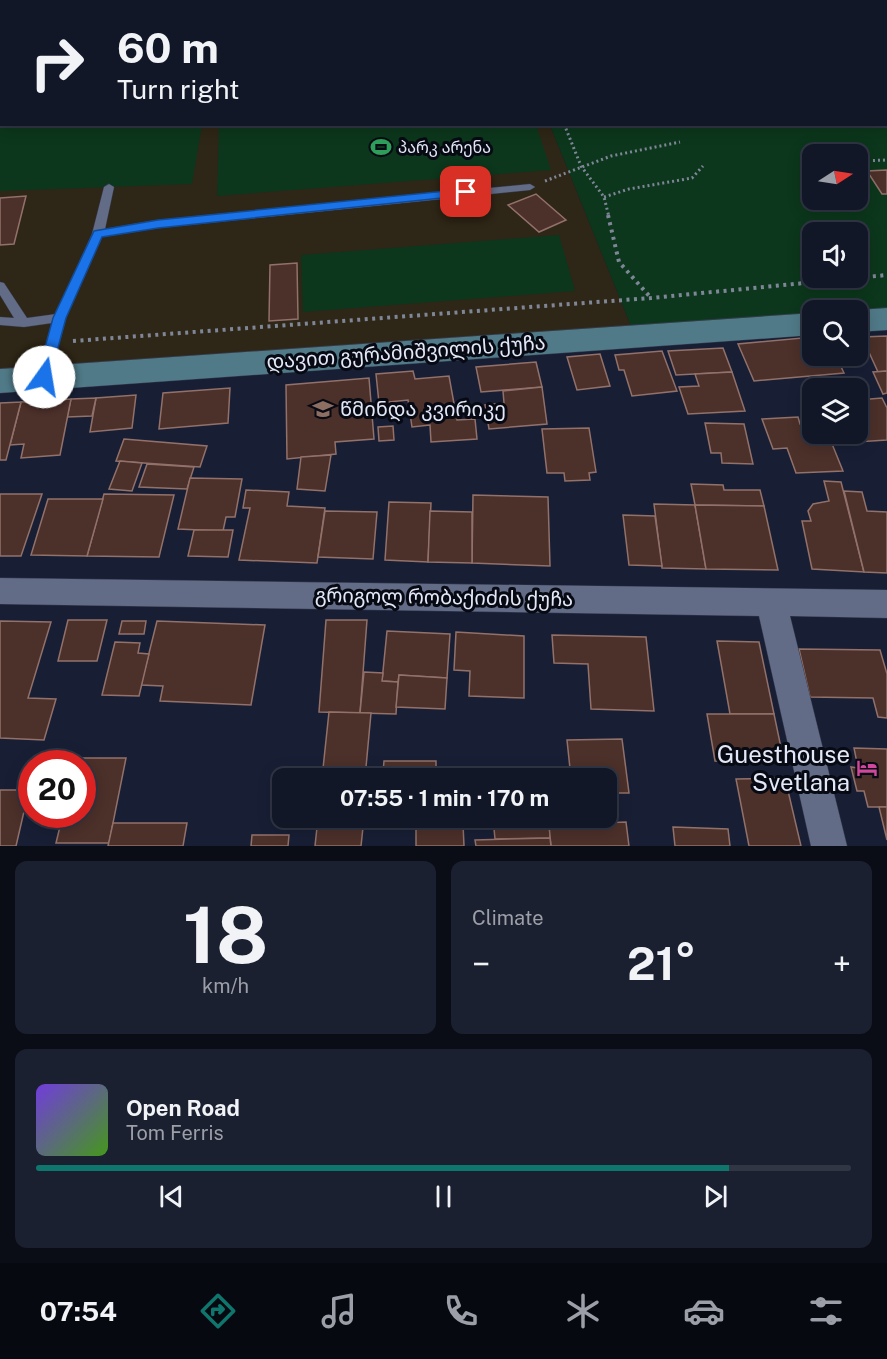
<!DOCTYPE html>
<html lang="en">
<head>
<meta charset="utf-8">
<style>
  body { margin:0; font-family:"Public Sans","Noto Sans Georgian",sans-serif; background:#1b2030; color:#f1f3f6; height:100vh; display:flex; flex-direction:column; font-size:22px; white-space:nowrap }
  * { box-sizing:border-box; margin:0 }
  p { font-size:20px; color:#9c9fa8 }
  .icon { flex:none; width:33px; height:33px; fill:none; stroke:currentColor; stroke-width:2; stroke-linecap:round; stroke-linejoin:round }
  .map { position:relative; height:846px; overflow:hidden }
  .details { display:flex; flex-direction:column; gap:15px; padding:15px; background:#0a0d16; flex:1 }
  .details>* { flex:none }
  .banner { position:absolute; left:0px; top:0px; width:888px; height:126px; box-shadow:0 3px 15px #0003,0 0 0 2px #313645; background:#121728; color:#f1f3f6; overflow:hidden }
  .needle { width:39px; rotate:78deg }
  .tools { position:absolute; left:802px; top:144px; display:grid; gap:12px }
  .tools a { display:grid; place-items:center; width:66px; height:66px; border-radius:12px; background:#121728; box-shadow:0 3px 15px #0003,0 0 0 2px #313645; font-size:30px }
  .speed { position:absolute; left:18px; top:750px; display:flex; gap:12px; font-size:30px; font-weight:700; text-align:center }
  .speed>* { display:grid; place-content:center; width:78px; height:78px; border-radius:50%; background:#121728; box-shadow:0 3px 15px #0003,0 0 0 2px #313645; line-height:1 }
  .speed .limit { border:9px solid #d22; background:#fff; color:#111 }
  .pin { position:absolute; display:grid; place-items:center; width:51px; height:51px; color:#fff; margin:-26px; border-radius:12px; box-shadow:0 3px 9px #0006 }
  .me { position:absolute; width:66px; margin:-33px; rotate:13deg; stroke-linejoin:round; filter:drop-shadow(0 0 4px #0008) }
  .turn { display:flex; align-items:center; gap:21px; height:126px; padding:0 18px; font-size:27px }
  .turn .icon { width:78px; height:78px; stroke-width:2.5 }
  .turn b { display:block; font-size:42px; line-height:51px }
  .big { font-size:45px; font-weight:700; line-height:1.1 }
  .details .card { flex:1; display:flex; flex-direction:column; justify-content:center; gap:9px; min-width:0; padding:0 21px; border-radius:12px; background:#1b2030 }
  .details .dial { align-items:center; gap:0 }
  .dial b { font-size:78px; line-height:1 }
  .song { display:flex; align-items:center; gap:18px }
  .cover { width:72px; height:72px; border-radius:9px; background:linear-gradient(135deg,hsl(260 70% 55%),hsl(100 70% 35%)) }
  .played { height:6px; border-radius:3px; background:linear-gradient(90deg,#0f766e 85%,#313645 85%) }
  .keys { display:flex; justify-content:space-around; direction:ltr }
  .heat { display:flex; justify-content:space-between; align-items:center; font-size:33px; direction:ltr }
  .details .tiles { flex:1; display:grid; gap:15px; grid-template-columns:1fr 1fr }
  .card:last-child { grid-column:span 2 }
  .trip { position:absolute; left:272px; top:768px; width:345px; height:60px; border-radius:12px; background:#121728; box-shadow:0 3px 15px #0003,0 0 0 2px #313645; font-weight:700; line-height:60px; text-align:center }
  .menu { display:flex; height:96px; justify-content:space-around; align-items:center; background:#070910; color:#9c9fa8 }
  .menu .icon { width:42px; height:42px }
  .menu .on { color:#0f766e }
  .menu b { font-size:27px; color:#f1f3f6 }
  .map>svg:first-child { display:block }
  .commercial { fill:#2e2616 }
  .green { fill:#0c371c; fill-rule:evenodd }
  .building { fill:#4c302a; stroke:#92716a; stroke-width:1.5 }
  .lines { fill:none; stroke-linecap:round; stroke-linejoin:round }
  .lane-casing { stroke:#35394c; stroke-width:1 }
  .street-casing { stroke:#35394c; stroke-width:1 }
  .secondary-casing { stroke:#35394c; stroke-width:1 }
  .path-far1 { stroke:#7f8698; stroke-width:3; stroke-dasharray:2 3; stroke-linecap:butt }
  .path { stroke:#7f8698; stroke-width:4; stroke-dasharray:3 4.5; stroke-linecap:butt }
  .lane { fill:#626c86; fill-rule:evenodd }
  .street { fill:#626c86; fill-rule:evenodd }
  .secondary { fill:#507a88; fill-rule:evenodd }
  .route { fill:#1a73e8; stroke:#114b97; stroke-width:1.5 }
  .labels { text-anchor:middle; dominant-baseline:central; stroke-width:6; stroke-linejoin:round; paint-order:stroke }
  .far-poi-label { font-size:16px; fill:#e2e8f7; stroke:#070913; text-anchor:start }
  .street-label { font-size:20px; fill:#e2e8f7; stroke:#070913 }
  .poi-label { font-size:20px; fill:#e2e8f7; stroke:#070913; text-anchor:start }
  .near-poi-label { font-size:24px; fill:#e2e8f7; stroke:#070913; text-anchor:end }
</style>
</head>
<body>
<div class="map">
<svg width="887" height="846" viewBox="0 0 887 846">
  <rect width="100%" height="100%" fill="#181f35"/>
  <polygon class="commercial" points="0,66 2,124 550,125 631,326 0,371"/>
  <g class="green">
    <path d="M 264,0 L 887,0 L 887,309 L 813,310 L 813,314 L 631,326 L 550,125 L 886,124 L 886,2 L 257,2 ZM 813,154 L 858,154 L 858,200 L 813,200 ZM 813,232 L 858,232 L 858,278 L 813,278 Z"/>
    <polygon points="0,71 2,124 202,125 192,184 0,191"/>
    <polygon points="219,125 536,125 551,170 217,196"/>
    <polygon points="559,235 575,291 303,312 301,255"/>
  </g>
  <g class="building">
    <polygon points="887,170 887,194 882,194 867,171"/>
    <polygon points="536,194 566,220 539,232 508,205"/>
    <polygon points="26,196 14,244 0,245 0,198"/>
    <polygon points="297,263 298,319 269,321 270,265"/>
    <polygon points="887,336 887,371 878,372 862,337"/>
    <polygon points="813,337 813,356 836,356 844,373 754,381 738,344"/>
    <polygon points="723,348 732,372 676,375 668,351"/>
    <polygon points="662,351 677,391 632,396 624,370 619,370 615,355"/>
    <polygon points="600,354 610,386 577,390 567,357"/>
    <polygon points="536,362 542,387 481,392 476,367"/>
    <polygon points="413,371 415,379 449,376 457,420 475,419 477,439 431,442 430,425 412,427 408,400 379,403 376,374"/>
    <polygon points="887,371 887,393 883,394 873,372"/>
    <polygon points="732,372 745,411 688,414 679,387 699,386 695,374"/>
    <polygon points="369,378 374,439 335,442 336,454 287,459 286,385"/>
    <polygon points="542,387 547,424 489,429 485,405 504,403 503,391"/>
    <polygon points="230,388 228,423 159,429 163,393"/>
    <polygon points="136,395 132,428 90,432 96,398"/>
    <polygon points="96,398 92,416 67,417 71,399"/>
    <polygon points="882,398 887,408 887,440 856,442 852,434 858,434 858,400"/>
    <polygon points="71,399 60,455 21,458 24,444 10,445 21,402"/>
    <polygon points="21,402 6,460 0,460 0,403"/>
    <polygon points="798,417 800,424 813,424 813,434 828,434 843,471 796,473 787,448 773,449 762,419"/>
    <polygon points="705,423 744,424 753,464 722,463 721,453 711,453"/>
    <polygon points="393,426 394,440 379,441 378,427"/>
    <polygon points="589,428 596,472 589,473 590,480 565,481 564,473 547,473 542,429"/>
    <polygon points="124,439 207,446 200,467 116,461"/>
    <polygon points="331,455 325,491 297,489 301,457"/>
    <polygon points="120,461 142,463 132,491 109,489"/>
    <polygon points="147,464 194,467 187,489 139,487"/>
    <polygon points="190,478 242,479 235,517 226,517 223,531 178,529"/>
    <polygon points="824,481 841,482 864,572 812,569 802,521 811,521 808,511 813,504 829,501"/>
    <polygon points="691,484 723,485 724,490 760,490 764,506 695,505"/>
    <polygon points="246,490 289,492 287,506 325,508 317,563 239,560 250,508 243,508"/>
    <polygon points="844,491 862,492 867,511 887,512 887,573 864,572"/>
    <polygon points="0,494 42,494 21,556 0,556"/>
    <polygon points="104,494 174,495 159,557 87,556"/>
    <polygon points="473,495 548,497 550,566 472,563"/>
    <polygon points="48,499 103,499 87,556 31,555"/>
    <polygon points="389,502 431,503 428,562 385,560"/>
    <polygon points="654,504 695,505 706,569 662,568"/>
    <polygon points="695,505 764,506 778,570 706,569"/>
    <polygon points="325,511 377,512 373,559 318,557"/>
    <polygon points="430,511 472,512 472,563 428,562"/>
    <polygon points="623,515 655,516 662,566 629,565"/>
    <polygon points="194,530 233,530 228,557 188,556"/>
    <polygon points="68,620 107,620 97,661 58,661"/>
    <polygon points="326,620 367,620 360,713 319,712"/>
    <polygon points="0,621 51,622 28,698 56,699 44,740 0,738"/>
    <polygon points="122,621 146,621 144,634 119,634"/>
    <polygon points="157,621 265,625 251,705 160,701 163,686 141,685"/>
    <polygon points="387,631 450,634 447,678 399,675 398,682 382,681"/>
    <polygon points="456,632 524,636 524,698 469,696 470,671 454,670"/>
    <polygon points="552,635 646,637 654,711 591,709 588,664 554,663"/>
    <polygon points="717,641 759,642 774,714 730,714"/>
    <polygon points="115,642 140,643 138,653 149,654 139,696 102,695"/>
    <polygon points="799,649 880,650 887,674 887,718 878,717 873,698 810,697"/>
    <polygon points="364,672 383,673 382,681 398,682 396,714 360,713"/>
    <polygon points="399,675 447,678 445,709 396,707"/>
    <polygon points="329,712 371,713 365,778 322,778"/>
    <polygon points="707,714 774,714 784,762 715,761"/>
    <polygon points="622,739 629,793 606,793 606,778 571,778 567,740"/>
    <polygon points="854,748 887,749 887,807 868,807 864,791 857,791 851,767 858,768"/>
    <polygon points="77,758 126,758 109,843 56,843 63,814 82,814 82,764 76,764"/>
    <polygon points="384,761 436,761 436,769 446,769 446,778 365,778 366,771 383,772"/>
    <polygon points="785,778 801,846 749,846 736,779"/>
    <polygon points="0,790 29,790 16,846 0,846"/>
    <polygon points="879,807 887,807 887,840"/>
    <polygon points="318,818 364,818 361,846 315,846"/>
    <polygon points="364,818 446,818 446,828 363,829"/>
    <polygon points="493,818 549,818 550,838 495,839"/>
    <polygon points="626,822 629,846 551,846 549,825"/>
    <polygon points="113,823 187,823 183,846 108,846"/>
    <polygon points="463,824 464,846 416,846 416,828 446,828 446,825"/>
    <polygon points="673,827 728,829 730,846 675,846"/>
    <polygon points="252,835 289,835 288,846 251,846"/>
    <polygon points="550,838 551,846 476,846 475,840"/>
  </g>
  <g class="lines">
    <g class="lane-casing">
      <polygon id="lane" points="109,184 114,187 105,229 158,220 530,184 535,187 530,190 158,228 102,237 66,318 50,377 49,380 39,380 38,377 52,323 24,327 0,325 0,317 14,318 0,295 0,282 4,283 27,318 56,314 92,234 104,187"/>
    </g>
    <g class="street-casing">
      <polygon id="street" points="0,578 887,590 887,618 790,616 847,846 811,846 759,616 0,604"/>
    </g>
    <g class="secondary-casing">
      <g id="secondary">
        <polygon points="887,308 887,330 858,332 858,310"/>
        <polygon points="813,313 813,335 0,393 0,369"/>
      </g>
    </g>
    <g class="path-far1">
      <polyline points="516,0 519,2"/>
      <polyline points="317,2 323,0"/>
      <polyline points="564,124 581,166 604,197 609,217"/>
      <polyline points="858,161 887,160"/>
      <polyline points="800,163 813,163"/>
      <polyline points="545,181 611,156 680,142"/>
      <polyline points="604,197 629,189 692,178 703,166"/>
    </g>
    <g class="path">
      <polyline points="608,215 619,262 651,298"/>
      <polyline points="73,341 651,298 887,275"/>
    </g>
    <use href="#lane" class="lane"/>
    <use href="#street" class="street"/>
    <use href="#secondary" class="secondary"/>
  </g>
  <polygon class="route" points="466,189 472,192 470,195 158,228 102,237 66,318 50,377 44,382 37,377 53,318 94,231 158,220"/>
  <defs>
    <g id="stadium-bare" transform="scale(1.62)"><path d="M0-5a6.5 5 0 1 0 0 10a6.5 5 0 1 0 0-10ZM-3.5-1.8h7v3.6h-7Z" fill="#2e9e5b" stroke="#070913" stroke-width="2.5" paint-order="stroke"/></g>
    <g id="school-bare" transform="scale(1.62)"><path d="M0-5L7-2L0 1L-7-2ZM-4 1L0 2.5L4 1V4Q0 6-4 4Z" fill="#8d6e63" stroke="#070913" stroke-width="2.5" paint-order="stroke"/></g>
    <g id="hotel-bare" transform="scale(1.62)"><path d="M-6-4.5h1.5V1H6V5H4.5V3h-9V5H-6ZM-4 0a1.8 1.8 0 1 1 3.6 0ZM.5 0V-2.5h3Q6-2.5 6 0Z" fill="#d1479c" stroke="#070913" stroke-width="2.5" paint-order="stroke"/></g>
  </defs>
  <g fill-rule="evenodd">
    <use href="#stadium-bare" x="381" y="147"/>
    <use href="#school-bare" x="323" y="409"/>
    <use href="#hotel-bare" x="867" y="768"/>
  </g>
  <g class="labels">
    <g class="far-poi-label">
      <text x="398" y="147">პარკ არენა</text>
    </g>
    <g class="street-label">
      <text transform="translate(406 352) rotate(-4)">დავით გურამიშვილის ქუჩა</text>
      <text transform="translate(444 597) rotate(1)">გრიგოლ რობაქიძის ქუჩა</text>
    </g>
    <g class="poi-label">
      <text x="340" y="409">წმინდა კვირიკე</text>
    </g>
    <g class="near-poi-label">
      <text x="850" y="754">Guesthouse<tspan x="850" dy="28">Svetlana</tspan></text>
    </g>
  </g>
</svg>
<div class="tools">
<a><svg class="needle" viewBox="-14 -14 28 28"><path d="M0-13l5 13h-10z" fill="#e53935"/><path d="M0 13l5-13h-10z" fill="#9c9fa8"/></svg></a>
<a><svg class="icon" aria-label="sound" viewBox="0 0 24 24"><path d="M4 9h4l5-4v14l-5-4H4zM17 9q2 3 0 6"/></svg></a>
<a><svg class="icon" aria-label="search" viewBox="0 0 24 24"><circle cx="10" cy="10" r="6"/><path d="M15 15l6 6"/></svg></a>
<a><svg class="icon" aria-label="layers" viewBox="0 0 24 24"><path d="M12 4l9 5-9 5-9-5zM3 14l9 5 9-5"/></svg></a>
</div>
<div class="speed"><div class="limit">20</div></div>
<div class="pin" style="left:466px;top:192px;background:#d93025"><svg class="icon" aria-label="arrive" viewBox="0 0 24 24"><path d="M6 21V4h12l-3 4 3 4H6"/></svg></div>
<svg class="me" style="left:44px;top:377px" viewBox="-20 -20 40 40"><circle r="19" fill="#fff"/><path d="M0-13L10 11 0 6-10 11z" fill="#1a73e8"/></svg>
<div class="trip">07:55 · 1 min · 170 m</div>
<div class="banner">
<div class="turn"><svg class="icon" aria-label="right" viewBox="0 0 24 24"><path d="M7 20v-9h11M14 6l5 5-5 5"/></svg><div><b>60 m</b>Turn right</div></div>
</div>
</div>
<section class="details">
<div class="tiles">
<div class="card dial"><b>18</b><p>km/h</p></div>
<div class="card"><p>Climate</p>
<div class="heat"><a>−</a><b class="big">21°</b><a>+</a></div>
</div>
<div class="card">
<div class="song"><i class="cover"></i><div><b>Open Road</b><p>Tom Ferris</p></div></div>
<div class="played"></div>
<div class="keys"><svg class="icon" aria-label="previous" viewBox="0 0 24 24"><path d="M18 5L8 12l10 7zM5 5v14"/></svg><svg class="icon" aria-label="pause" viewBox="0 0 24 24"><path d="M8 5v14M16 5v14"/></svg><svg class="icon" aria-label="next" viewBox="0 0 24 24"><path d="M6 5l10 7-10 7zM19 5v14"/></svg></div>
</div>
</div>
</section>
<nav class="menu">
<b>07:54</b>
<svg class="icon on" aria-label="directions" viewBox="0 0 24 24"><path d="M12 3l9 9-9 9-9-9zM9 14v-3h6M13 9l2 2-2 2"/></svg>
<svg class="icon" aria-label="music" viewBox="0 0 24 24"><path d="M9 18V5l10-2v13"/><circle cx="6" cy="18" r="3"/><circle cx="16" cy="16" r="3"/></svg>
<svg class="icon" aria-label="phone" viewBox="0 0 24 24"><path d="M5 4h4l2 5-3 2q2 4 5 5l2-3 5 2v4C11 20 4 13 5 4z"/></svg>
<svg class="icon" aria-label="climate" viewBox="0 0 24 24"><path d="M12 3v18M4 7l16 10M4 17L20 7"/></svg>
<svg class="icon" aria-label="car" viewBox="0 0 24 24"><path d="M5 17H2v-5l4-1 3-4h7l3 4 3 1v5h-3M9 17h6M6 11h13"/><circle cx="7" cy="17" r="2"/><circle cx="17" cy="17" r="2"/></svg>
<svg class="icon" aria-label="filters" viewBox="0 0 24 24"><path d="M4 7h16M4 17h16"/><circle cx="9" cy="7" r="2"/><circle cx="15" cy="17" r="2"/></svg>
</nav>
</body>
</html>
